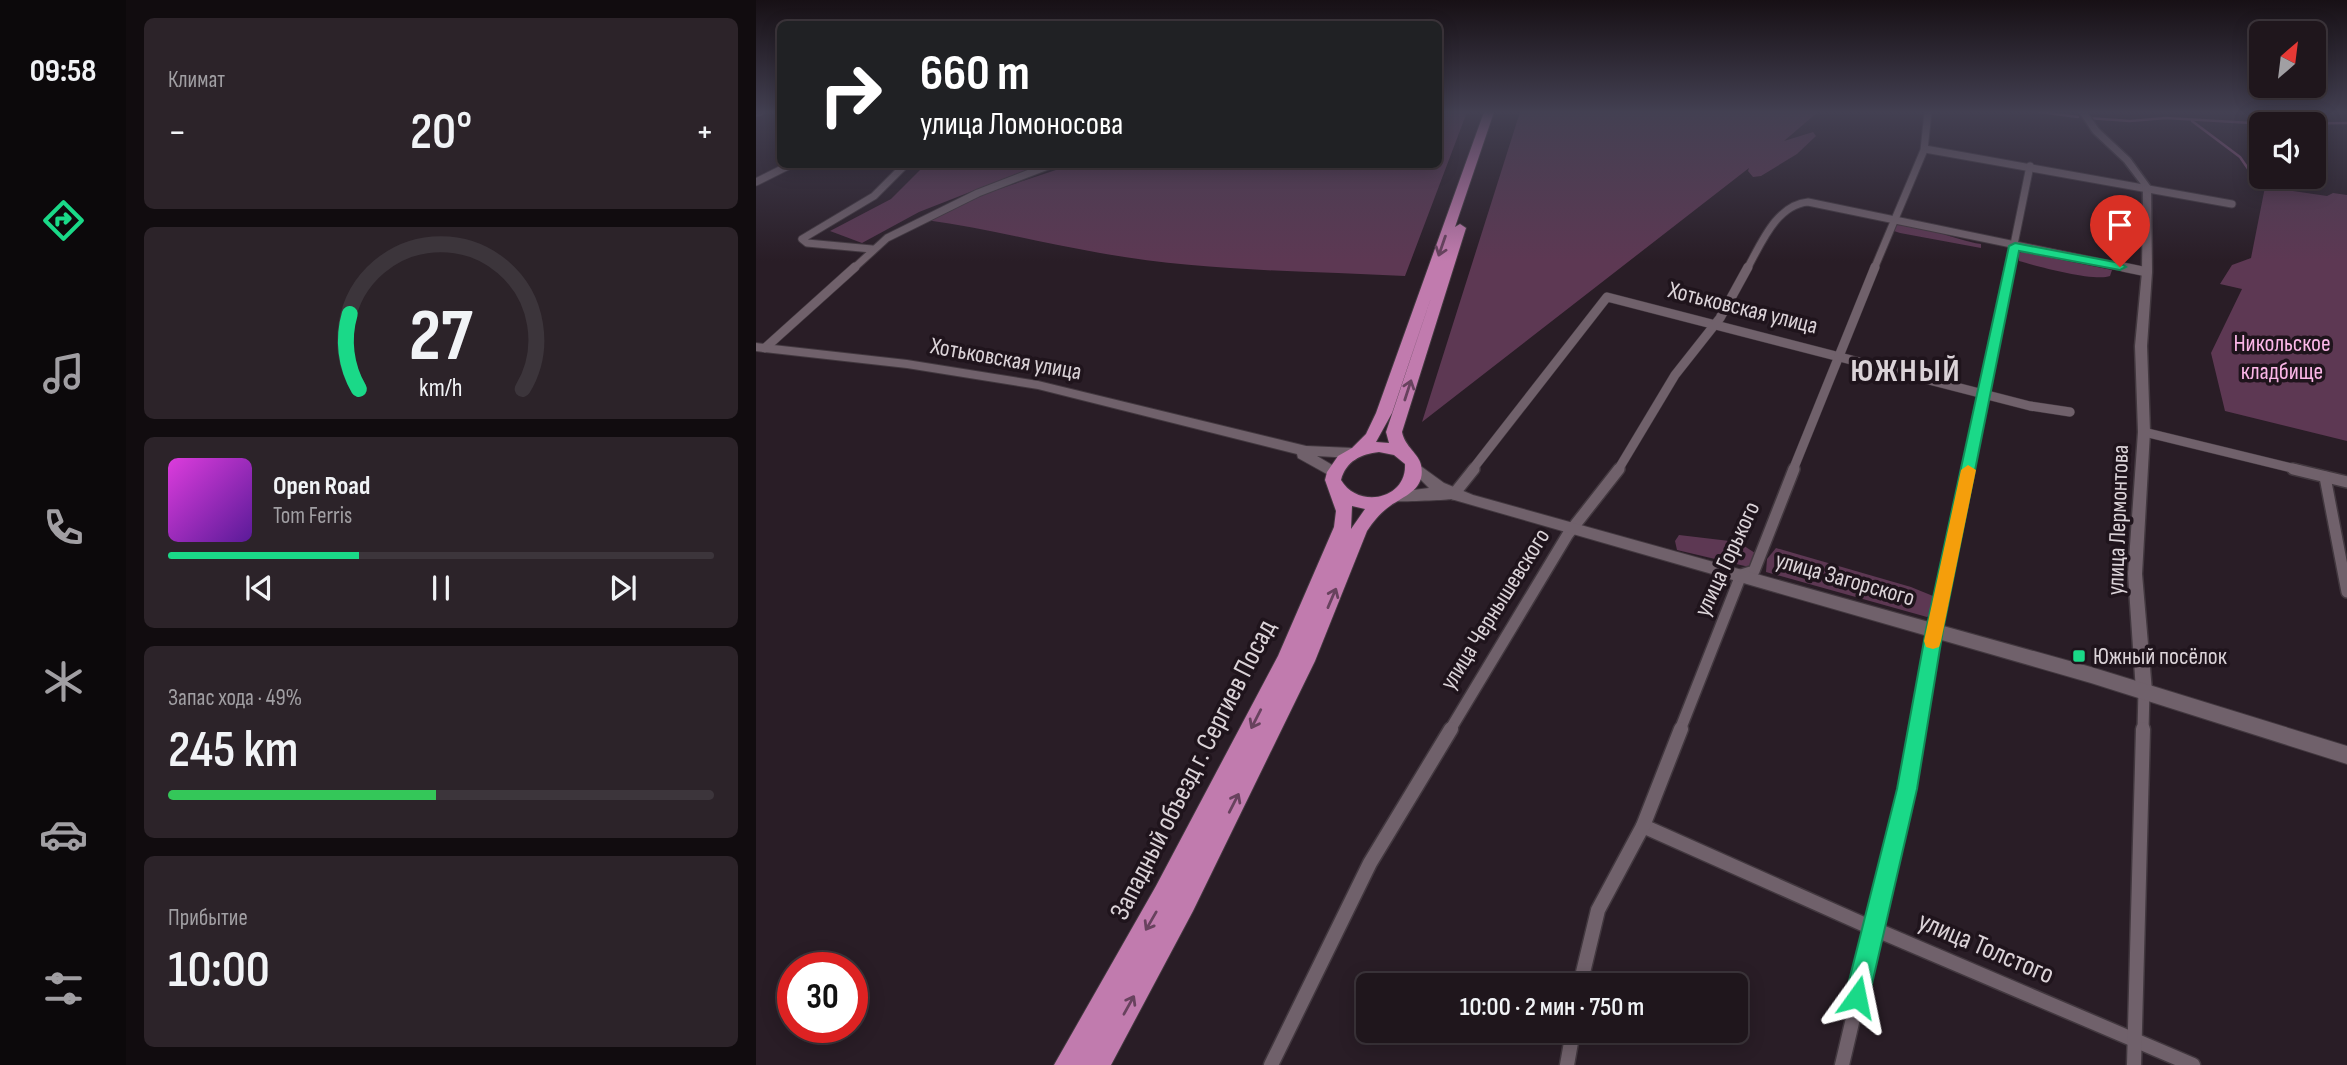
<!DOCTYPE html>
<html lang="ru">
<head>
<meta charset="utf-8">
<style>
  body { margin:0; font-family:"Sofia Sans Condensed",sans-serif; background:#2c2329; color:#f1f3f6; height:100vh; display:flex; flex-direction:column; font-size:26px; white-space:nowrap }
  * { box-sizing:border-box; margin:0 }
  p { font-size:23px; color:#a19fa3 }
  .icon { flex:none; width:38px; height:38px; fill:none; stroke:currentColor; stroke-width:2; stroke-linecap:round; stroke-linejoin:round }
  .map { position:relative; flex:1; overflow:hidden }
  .panel { display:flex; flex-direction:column; gap:18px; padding:18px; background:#110c0f; width:630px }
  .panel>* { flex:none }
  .top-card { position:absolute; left:21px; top:21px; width:665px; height:147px; border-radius:10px; box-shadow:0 4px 18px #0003,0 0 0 2px #3c353b; background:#202124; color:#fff; overflow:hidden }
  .needle { width:46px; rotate:28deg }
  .fabs { position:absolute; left:1493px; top:21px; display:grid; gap:14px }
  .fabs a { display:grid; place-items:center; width:77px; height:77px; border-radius:10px; background:#1f161c; box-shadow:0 4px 18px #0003,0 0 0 2px #3c353b; font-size:35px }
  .speed { position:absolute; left:21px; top:952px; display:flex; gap:14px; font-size:35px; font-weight:700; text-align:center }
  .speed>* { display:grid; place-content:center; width:91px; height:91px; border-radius:50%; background:#1f161c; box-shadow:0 4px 18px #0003,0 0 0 2px #3c353b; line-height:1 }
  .speed .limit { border:10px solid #d22; background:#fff; color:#111 }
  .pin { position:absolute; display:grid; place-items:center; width:60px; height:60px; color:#fff; margin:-72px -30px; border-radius:50% 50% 50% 0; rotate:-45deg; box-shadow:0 0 7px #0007 }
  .pin .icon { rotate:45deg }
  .me { position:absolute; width:77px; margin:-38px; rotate:12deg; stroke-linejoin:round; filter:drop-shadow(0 0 5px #0008) }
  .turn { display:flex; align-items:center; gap:24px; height:147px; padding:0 28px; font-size:32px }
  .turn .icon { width:91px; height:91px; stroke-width:2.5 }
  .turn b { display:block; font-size:49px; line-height:60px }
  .big { font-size:52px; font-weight:600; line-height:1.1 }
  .panel .card { flex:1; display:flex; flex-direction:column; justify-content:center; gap:10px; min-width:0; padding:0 24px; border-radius:10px; background:#2c2329 }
  .panel .dial { align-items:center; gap:0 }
  .dial svg { height:182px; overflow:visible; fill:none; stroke:#3c353b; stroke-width:7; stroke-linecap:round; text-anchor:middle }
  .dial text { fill:#f1f3f6; stroke:none }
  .song { display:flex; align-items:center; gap:21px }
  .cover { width:84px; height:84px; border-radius:10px; background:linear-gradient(135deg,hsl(300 70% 55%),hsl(270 70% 35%)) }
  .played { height:7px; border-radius:4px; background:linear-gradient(90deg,#1ad988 35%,#3c353b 35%) }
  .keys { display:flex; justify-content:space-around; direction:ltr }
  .heat { display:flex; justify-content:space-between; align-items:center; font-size:38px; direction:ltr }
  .charge { height:10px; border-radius:5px; background:linear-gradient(90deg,#34c759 49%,#3c353b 0) }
  .trip { position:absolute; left:600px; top:973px; width:392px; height:70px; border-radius:10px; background:#1f161c; box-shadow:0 4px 18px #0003,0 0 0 2px #3c353b; font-weight:600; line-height:70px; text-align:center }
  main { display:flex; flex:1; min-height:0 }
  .tab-bar { display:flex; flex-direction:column; width:126px; justify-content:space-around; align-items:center; background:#0c090b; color:#a19fa3 }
  .tab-bar .icon { width:49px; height:49px }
  .tab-bar .selected { color:#1ad988 }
  .tab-bar b { font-size:32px; color:#f1f3f6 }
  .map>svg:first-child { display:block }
  .green { fill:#5d3853 }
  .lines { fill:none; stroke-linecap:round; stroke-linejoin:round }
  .stream { stroke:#905680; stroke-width:2.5 }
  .minor-far3-casing { stroke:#42383f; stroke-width:9 }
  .minor-far2-casing { stroke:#42383f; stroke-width:10 }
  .minor-far1-casing { stroke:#42383f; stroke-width:14 }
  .minor-casing { stroke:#42383f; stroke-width:17 }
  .tertiary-casing { stroke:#42383f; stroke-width:3 }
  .secondary-casing { stroke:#42383f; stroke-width:2 }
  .primary-casing { stroke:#42383f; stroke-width:2 }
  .minor-far3 { stroke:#70616b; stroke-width:7 }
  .minor-far2 { stroke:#70616b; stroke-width:9 }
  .minor-far1 { stroke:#70616b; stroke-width:11 }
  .minor { stroke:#70616b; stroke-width:14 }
  .tertiary { fill:#70616b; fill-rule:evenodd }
  .secondary { fill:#70616b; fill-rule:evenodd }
  .primary { fill:#c17bae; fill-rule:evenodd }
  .oneway { stroke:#68425e }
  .route { fill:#1ad988; stroke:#118d58; stroke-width:2 }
  .slow { fill:#f59e0b }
  .poi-dot { fill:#1ad988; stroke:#1f141c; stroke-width:2.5 }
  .labels { text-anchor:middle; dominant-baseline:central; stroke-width:7; stroke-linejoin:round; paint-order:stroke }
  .street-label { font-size:24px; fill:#dbd3d8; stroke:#1f141c }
  .park-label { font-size:24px; fill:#fcb7e8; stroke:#1f141c }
  .poi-label { font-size:24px; fill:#dbd3d8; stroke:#1f141c; text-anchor:start }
  .near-street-label { font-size:28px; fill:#dbd3d8; stroke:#1f141c }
  .district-label { font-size:32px; font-weight:bold; letter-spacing:2px; fill:#dbd3d8; stroke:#1f141c }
</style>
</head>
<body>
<main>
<nav class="tab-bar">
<b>09:58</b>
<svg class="icon selected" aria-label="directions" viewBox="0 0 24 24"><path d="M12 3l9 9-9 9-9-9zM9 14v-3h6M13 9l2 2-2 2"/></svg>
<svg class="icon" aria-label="music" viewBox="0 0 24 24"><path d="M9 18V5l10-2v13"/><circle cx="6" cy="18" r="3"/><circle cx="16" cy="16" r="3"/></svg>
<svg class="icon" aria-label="phone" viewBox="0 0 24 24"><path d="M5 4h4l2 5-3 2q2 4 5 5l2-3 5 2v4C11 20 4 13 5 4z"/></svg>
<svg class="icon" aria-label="climate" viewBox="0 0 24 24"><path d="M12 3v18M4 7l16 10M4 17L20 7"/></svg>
<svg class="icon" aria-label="car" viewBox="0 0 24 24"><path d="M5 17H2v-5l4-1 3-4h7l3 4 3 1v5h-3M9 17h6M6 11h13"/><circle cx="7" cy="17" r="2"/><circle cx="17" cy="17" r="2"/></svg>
<svg class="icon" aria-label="filters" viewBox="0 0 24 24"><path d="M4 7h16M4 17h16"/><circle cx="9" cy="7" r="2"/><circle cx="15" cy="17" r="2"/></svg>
</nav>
<section class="panel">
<div class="card"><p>Климат</p>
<div class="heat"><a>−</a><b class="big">20°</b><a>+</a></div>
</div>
<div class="card dial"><svg viewBox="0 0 100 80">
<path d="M14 69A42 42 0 1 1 86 69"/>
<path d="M14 69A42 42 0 0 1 10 36" stroke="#1ad988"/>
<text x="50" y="56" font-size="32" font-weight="700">27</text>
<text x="50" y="72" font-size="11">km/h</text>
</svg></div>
<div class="card">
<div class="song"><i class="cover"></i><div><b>Open Road</b><p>Tom Ferris</p></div></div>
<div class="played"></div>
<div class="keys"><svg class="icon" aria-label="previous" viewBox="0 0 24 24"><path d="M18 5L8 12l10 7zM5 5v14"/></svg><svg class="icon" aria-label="pause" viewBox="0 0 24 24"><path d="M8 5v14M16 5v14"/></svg><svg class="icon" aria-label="next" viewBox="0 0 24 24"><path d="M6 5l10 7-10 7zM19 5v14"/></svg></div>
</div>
<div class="card"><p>Запас хода · 49%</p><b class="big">245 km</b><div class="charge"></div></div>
<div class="card"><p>Прибытие</p><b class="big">10:00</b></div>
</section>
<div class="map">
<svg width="1591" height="1065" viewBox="0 0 1591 1065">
  <rect width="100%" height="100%" fill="#291d26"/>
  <g class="green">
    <path d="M 683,112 L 711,112 L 649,276 C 548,271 444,271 344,253 C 286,243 229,228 170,220 L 234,192 L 315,165 L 682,164 Z"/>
    <polygon points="764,112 1062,112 1028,141 1057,132 1060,136 1041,154 1005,176 997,177 992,171 993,168 666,422"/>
    <polygon points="169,165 283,165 163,212 106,243 74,231 135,199"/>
    <polygon points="1509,187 1571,196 1577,193 1591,195 1591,441 1469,411 1455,353 1486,289 1464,284 1476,265 1495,258"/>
    <path d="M 1140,225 C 1170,225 1198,240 1225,244 L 1225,248 L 1144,233 L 1138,231 Z"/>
    <path d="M 1266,252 L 1356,270 L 1354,276 C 1339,282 1280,266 1263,261 L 1262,253 Z"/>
    <polygon points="923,535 982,542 999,553 993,567 921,550 919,541"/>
    <polygon points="1020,548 1155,587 1177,596 1176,614 1171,617 1010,572 1011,559"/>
  </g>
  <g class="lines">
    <g class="stream">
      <polyline points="1284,112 1322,117"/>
      <polyline points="1332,118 1374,121 1410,118 1513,124"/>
      <polyline points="1436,121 1484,157 1495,173"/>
      <polyline points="1515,124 1591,123"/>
    </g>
    <g class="minor-far3-casing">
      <g id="minor-far3">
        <polyline points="0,113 4,112"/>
        <polyline points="1169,149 1476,204"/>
        <polyline points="0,182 36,164"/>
        <polyline points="116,249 51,243 46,239 118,196 150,164"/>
        <polyline points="97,269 131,238 222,193 297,164"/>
        <path d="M 991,269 C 1005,244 1020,205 1052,202 L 1376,269"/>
        <polyline points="1118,269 1168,150 1172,112"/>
        <polyline points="1253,269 1274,166"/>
      </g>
    </g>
    <g class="minor-far2-casing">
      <g id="minor-far2">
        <polyline points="1367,267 1391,272"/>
        <polyline points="9,348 99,267"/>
        <polyline points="1388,432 1544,470"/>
        <polyline points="716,470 851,297 1274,406 1314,412"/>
        <polyline points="862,470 919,375 964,318 992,267"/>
        <polyline points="1037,470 1119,267"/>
        <polyline points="1212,470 1253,267"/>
      </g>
    </g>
    <g class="minor-far1-casing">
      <g id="minor-far1">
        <polyline points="1537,469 1591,482"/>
        <polyline points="1569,477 1591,592"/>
        <polyline points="698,494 718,469"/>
        <polyline points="694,730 812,534 863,469"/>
        <polyline points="924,730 985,575 998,571 1038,469"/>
        <polyline points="1161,730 1212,469"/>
        <polyline points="1387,730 1388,691"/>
      </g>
    </g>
    <g class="minor-casing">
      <g id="minor">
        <polyline points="887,826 1116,928 1437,1065"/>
        <polyline points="824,985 842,910 887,826 925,729"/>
        <polyline points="515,1065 614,863 695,729"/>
        <polyline points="811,1065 817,1031"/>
        <polyline points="1086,1065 1151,789 1162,729"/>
        <polyline points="1378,1065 1387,729"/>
      </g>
    </g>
    <g class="tertiary-casing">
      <polygon id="tertiary" points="1323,112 1331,112 1343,129 1374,158 1395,187 1396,272 1391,346 1394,432 1386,574 1396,691 1394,696 1388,698 1382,696 1380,691 1372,574 1382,432 1379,346 1386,272 1387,187 1368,162 1337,133"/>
    </g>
    <g class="secondary-casing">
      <g id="secondary">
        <polygon points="0,343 151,360 282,381 550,446 596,448 603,453 596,458 561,456 583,469 585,473 583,477 578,478 542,458 541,454 282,389 151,368 0,351"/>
        <path d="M 659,462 L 688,483 L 717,495 L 1335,667 L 1591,746 L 1591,764 L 1335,683 L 695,499 C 692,500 639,502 634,501 L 631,497 L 634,493 L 673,488 L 652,467 Z"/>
      </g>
    </g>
    <g class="primary-casing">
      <path id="primary" d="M 728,112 L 738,112 L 699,227 L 704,224 L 710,228 L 646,432 C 649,447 663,454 665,465 C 670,489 650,495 634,506 C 625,512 617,522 611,531 L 559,661 L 437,911 L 355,1065 L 298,1065 L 400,886 L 522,656 L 578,527 L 580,511 L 569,480 L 571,472 L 582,456 L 596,448 L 610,434 L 620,413 ZM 676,295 L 630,432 L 633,443 L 620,442 L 636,413 ZM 623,452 L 638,455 L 649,464 C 651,500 602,509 585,480 C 590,461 605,454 623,452 ZM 596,506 L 609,509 L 595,529 Z"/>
    </g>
    <use href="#minor-far3" class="minor-far3"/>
    <use href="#minor-far2" class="minor-far2"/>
    <use href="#minor-far1" class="minor-far1"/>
    <use href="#minor" class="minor"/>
    <use href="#tertiary" class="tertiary"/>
    <use href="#secondary" class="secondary"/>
    <use href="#primary" class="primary"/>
  </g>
  <defs><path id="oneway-shaft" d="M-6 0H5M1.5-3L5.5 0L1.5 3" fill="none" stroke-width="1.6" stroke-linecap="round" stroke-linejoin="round" transform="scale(1.75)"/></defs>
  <g class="oneway">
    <use href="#oneway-shaft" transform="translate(686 246) rotate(109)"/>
    <use href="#oneway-shaft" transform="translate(652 390) rotate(-72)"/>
    <use href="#oneway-shaft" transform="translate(576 598) rotate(-67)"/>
    <use href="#oneway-shaft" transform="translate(500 719) rotate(117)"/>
    <use href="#oneway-shaft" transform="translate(478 803) rotate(-63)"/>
    <use href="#oneway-shaft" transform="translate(395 921) rotate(120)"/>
    <use href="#oneway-shaft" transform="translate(373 1005) rotate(-61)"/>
  </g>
  <linearGradient id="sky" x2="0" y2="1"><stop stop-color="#171015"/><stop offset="0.43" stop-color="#434052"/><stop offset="1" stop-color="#434052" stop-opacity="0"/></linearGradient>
  <rect width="1591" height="261" fill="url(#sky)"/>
  <polygon class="route" points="1259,243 1364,263 1370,267 1364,270 1263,251 1187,630 1161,789 1113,997 1109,1005 1101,1008 1093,1005 1089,997 1141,789 1170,630 1253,246"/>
  <polygon class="slow" points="1212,465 1220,470 1185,641 1183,647 1177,649 1170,647 1168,641 1205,470"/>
  <rect class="poi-dot" x="1316" y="649" width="14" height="14" rx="3.5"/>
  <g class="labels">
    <g class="street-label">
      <text transform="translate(987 308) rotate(14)">Хотьковская улица</text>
      <text transform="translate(250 359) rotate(10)">Хотьковская улица</text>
      <text transform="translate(1362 520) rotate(-88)">улица Лермонтова</text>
      <text transform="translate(971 559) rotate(-65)">улица Горького</text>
      <text transform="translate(1089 579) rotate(16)">улица Загорского</text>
      <text transform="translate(739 609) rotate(-58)">улица Чернышевского</text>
    </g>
    <g class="park-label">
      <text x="1526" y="343">Никольское<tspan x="1526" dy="28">кладбище</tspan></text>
    </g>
    <g class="poi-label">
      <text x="1337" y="656">Южный посёлок</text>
    </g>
    <g class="near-street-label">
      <text transform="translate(437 770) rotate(-63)">Западный объезд г. Сергиев Посад</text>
      <text transform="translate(1230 948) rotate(23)">улица Толстого</text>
    </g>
    <g class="district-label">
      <text x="1150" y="371">ЮЖНЫЙ</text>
    </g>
  </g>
</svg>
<div class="fabs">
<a><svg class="needle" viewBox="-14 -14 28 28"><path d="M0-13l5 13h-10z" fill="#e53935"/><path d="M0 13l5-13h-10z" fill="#a19fa3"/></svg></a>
<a><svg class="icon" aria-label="sound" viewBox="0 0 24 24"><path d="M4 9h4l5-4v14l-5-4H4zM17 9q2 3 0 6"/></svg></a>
</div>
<div class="speed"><div class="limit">30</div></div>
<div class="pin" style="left:1364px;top:267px;background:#d93025"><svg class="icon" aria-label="arrive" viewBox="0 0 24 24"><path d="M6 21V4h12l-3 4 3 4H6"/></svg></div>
<svg class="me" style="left:1101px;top:997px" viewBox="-20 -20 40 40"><path d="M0-17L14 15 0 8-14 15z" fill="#1ad988" stroke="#fff" stroke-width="4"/></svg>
<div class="trip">10:00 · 2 мин · 750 m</div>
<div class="top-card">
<div class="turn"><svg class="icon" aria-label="right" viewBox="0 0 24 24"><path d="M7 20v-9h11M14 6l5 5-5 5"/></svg><div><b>660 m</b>улица Ломоносова</div></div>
</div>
</div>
</main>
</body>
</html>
